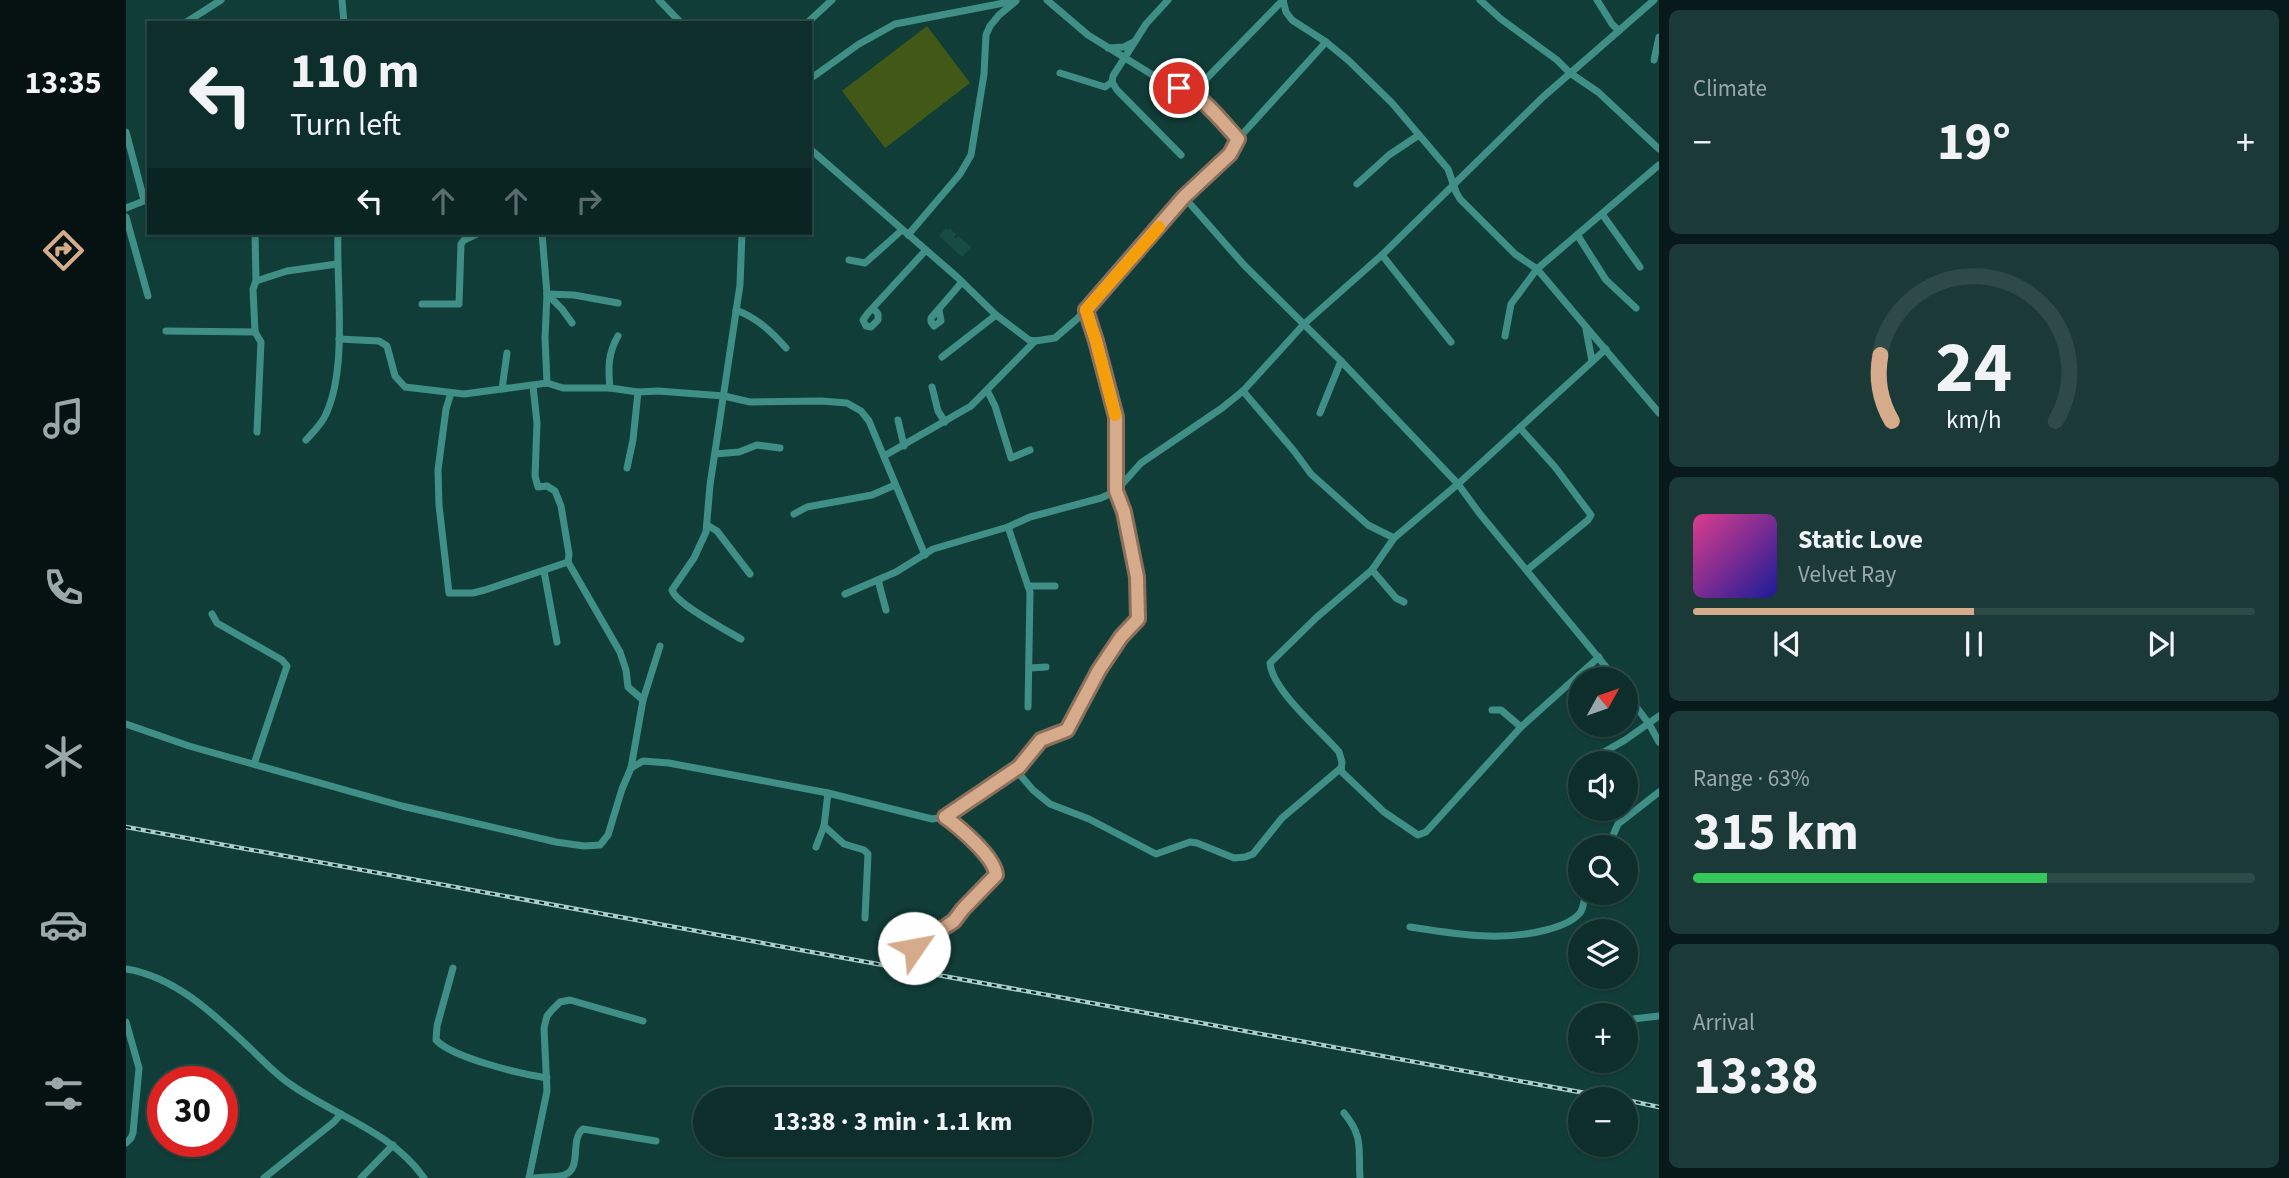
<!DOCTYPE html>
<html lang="en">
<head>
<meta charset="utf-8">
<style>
  body { margin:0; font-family:"Source Sans 3",sans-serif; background:#1b3a37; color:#f1f3f6; height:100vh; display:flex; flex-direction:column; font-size:26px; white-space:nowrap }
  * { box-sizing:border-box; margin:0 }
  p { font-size:23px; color:#9aa8a9 }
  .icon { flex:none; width:38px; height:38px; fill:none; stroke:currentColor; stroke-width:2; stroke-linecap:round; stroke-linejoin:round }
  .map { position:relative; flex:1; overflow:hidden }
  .side { display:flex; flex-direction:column; gap:10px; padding:10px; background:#071918; width:630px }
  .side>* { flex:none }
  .top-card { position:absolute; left:21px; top:21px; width:665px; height:214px; border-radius:0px; box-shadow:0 2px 5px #0004,0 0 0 2px #2d4a47; background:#0d2e2b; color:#f1f3f6; overflow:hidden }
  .needle { width:46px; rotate:50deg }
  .fabs { position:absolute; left:1442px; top:667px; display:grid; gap:14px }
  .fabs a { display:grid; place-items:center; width:70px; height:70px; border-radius:50%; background:#0d2e2b; box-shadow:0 2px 5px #0004,0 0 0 2px #2d4a47; font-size:35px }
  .speed { position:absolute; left:21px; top:1066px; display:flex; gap:14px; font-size:35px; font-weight:700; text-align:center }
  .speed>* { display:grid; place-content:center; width:91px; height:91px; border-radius:50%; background:#0d2e2b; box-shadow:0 2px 5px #0004,0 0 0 2px #2d4a47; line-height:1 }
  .speed .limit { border:10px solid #d22; background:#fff; color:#111 }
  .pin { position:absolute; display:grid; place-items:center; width:60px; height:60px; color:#fff; margin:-30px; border:4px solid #fff; border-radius:50%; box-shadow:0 2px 7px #0007 }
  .me { position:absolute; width:77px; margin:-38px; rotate:57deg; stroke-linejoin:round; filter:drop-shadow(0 0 5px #0008) }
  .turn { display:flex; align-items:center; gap:24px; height:147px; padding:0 28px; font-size:32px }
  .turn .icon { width:91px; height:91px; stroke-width:2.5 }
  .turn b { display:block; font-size:49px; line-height:60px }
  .lanes { display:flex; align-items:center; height:66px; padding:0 28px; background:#0003; justify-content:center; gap:35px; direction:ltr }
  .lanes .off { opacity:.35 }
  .big { font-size:52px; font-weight:700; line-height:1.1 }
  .side .tile { flex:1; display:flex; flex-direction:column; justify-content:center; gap:10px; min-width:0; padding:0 24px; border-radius:10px; background:#1b3a37 }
  .side .dial { align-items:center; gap:0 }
  .dial svg { height:182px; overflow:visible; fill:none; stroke:#2d4a47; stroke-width:7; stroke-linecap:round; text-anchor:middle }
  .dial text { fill:#f1f3f6; stroke:none }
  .song { display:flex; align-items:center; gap:21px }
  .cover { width:84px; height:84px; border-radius:10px; background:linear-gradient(135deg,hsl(330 70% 55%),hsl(240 70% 35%)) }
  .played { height:7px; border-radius:4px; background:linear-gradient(90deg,#d6ab8b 50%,#2d4a47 50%) }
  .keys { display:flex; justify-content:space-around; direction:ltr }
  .heat { display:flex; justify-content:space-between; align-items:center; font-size:38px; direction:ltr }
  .charge { height:10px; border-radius:5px; background:linear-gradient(90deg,#34c759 63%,#2d4a47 0) }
  .trip { position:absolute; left:567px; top:1087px; width:399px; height:70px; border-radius:35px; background:#0d2e2b; box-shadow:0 2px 5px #0004,0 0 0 2px #2d4a47; font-weight:700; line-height:70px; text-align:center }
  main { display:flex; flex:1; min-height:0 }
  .tabs { display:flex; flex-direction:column; width:126px; justify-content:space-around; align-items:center; background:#051211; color:#9aa8a9 }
  .tabs .icon { width:49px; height:49px }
  .tabs .on { color:#d6ab8b }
  .tabs b { font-size:32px; color:#f1f3f6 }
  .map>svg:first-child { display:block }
  .built { fill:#194b46 }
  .green { fill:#425816 }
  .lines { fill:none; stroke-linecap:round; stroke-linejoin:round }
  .minor { stroke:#3f8f87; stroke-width:7 }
  .rail-casing { stroke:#a9cfca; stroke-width:4.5 }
  .rail { stroke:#00221f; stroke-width:2; stroke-dasharray:5; stroke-linecap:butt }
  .route-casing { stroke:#8b6f5a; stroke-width:18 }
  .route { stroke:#d6ab8b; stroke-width:12 }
  .slow { stroke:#f59e0b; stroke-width:12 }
</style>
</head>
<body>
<main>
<nav class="tabs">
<b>13:35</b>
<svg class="icon on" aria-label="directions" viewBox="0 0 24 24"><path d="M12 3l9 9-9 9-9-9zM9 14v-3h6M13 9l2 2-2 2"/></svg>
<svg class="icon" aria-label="music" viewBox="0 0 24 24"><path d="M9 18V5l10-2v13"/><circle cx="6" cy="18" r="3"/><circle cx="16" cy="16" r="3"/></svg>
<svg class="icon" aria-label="phone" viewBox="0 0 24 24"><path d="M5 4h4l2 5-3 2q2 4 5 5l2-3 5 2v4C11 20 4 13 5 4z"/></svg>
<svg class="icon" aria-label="climate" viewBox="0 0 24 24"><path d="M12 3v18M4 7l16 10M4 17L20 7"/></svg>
<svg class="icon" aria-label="car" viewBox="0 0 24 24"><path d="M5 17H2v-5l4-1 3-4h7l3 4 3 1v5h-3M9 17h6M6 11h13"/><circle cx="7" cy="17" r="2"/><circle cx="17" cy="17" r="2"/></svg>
<svg class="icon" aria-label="filters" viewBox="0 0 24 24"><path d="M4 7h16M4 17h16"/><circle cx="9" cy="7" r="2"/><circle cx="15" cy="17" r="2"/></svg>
</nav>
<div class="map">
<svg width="1533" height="1178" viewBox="0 0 1533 1178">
  <rect width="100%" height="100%" fill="#113d39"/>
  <polygon class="built" points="820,228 822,230 824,229 830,234 828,237 830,239 832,236 845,247 836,257 813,236"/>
  <polygon class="green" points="801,26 844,83 759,148 716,91"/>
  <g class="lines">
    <g class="minor">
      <polyline points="216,0 218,23"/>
      <polyline points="533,0 555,23"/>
      <polyline points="921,0 962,35 1038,82 1048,87 1058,88 1080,79 1157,0"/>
      <polyline points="1042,0 1020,24 987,76 986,82 991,90 1055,155"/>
      <polyline points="1157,0 1160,12 1166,20 1200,42 1222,60 1266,103 1322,169 1330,192 1334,199 1389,254 1411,269 1533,413"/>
      <polyline points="1354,0 1375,19 1431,60 1444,73 1472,92 1533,149"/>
      <polyline points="1471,0 1486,24 1493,31"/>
      <polyline points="59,23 95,0"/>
      <polyline points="681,23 706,0"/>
      <polyline points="982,48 998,47 1008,42"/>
      <polyline points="1528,60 1533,37"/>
      <polyline points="934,73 979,87 986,82"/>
      <polyline points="684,79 733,44 769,24 888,1"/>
      <polyline points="1058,88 1072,97 1112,139"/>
      <polyline points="0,132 18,200"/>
      <polyline points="684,149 831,277 870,315 903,340 909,341 929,338 951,319 1058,197 1104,154 1112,139 1200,42"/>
      <polyline points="1231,184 1263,155 1293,135"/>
      <polyline points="1058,197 1118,265 1215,361 1332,484 1354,514 1490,679"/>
      <polyline points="0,208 23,199"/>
      <polyline points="1476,214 1514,267"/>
      <polyline points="0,217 22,296"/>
      <polyline points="416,233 421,294 419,338 421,383"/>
      <polyline points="782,235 834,174 845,155 858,74 860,35 864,26 873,15 890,1"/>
      <polyline points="1452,236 1480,280 1510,308"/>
      <polyline points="1256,255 1325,342"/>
      <polyline points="723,260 739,263 776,230"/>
      <polyline points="130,281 161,271 211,264"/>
      <polyline points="421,294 448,295 492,303"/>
      <polyline points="421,294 436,309 446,323"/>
      <polyline points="296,304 333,304 335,244 338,240 353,233"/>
      <polyline points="747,308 752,314 752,320 745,327 740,326 737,320 742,313 800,250"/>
      <path d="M 610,310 C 631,318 645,331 660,348"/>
      <polyline points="813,310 815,321 808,326 805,322 805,318 836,282"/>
      <polyline points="1460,329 1466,361"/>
      <polyline points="40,331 129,332 127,289 130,281 129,233"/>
      <polyline points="129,332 135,342 131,432"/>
      <polyline points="1379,336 1385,304 1411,269 1533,165"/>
      <polyline points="213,339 253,341 261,346 269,376 279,387 338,394 421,383 437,388 484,388 512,392 532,391 598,396 624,402 695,401 721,403 735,411 743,421 799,555"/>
      <polyline points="816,357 870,315"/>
      <polyline points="806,387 812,411 819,422"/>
      <path d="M 484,388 C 482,368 482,353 492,336"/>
      <polyline points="376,389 381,353"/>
      <polyline points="1117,391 1168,451 1185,474 1242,525 1268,538"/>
      <polyline points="862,392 869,406 885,458 904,450"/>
      <polyline points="325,393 320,409 312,470 313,505 323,593 347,593 359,590 442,562 443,554 435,506 429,491 421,486 412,487 409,476 411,423 407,386"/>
      <polyline points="1194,413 1215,361"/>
      <polyline points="772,420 778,446"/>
      <polyline points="1394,428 1429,467 1465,515 1462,520 1401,570"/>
      <path d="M 180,440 C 187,432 196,424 200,414 C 222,367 210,286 212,233"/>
      <polyline points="589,454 613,452 631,445 654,448"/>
      <polyline points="758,456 845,406 909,341"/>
      <polyline points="501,468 507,440 512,392"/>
      <polyline points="668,514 681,507 746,495 769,485"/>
      <polyline points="581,525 591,531 624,574"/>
      <polyline points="882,527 904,592 902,707"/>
      <polyline points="1246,570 1270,598 1278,602"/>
      <polyline points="418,571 431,642"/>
      <polyline points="752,580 760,610"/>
      <polyline points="902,586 929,586"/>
      <polyline points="719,594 770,572 807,549 882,527 904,517 975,498 990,491 1015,463 1096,408 1117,391 1178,324 1256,255 1417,97 1528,0"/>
      <polyline points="86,614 91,623 156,660 161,666 128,764"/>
      <path d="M 615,639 C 600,630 550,604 546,590 L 568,558 L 580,532 L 584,485 L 614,285 L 616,233"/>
      <path d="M 1473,657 L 1395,727 L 1300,832 L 1292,835 L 1258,812 L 1218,774 L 1215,771 L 1216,762 L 1213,752 C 1195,731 1146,690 1144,663 L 1191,617 L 1246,570 L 1268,538 L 1332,484 L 1480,349"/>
      <polyline points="904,668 920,667"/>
      <polyline points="1500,693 1523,724 1533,742"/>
      <polyline points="517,700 534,646"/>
      <polyline points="1366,710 1375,710 1395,727"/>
      <polyline points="0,724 63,746 276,806 430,842 458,846 474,845 482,835 496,789 505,768 517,700 502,687 500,670 494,652 442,562"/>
      <polyline points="1466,759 1499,740 1533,716"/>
      <polyline points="505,768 517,761 543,763 702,793 806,819 819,817 838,805 858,789 893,767 915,740 941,730 973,670 995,637 1011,619 1013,611 1011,577 998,512 990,491 990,417 982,383 960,310"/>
      <polyline points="889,769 907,790 924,804 963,819 1030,854 1064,842 1071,843 1108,858 1119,857 1127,854 1156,818 1215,768"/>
      <polyline points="698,826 718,844 738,850 742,854 739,918"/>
      <polyline points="690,847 698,826 702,793"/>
      <polyline points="1482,847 1492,824 1533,792"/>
      <path d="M 1284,927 C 1330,934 1374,942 1420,930 C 1431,927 1445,923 1454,913 C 1458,908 1458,899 1460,892"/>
      <path d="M 788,948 L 828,921 L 870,875 C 869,857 833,827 819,817"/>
      <path d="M 327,968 L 311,1026 L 310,1040 C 327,1058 395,1074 421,1078"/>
      <path d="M 0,969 C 51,977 92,1018 128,1052 C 139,1063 151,1075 164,1084 C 209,1116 265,1131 298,1178"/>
      <polyline points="1507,1019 1533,1016"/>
      <polyline points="0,1022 13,1068 7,1133 5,1138 0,1143"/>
      <path d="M 1218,1113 C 1238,1137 1232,1149 1234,1178"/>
      <polyline points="138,1178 208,1122 215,1114"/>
      <polyline points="235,1178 267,1145"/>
      <polyline points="403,1178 421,1091 418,1028 421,1016 426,1010 434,1002 444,1000 517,1021"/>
      <path d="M 409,1178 C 418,1176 429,1178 438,1175 C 457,1169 443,1140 457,1129 L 530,1141"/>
    </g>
    <g class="rail-casing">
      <g id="rail">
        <polyline points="0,827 1492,1099"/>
        <polyline points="1500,1100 1533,1107"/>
      </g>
    </g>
    <use href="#rail" class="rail"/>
  </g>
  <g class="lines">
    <g class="route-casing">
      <path id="route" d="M 788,948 L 828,921 L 837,909 L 870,875 C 869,857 833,827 819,817 L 893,767 L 915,740 L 941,730 L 973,670 L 995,637 L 1012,619 L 1011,577 L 998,512 L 990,491 L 990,417 L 970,341 L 960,310 L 1058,197 L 1104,154 L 1112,139 C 1100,126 1070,88 1053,88"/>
    </g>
    <use href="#route" class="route"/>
    <polyline class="slow" points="989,415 970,341 960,310 1033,227"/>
  </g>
</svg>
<div class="fabs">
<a><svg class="needle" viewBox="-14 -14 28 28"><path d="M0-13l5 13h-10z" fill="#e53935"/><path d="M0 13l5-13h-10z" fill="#9aa8a9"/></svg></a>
<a><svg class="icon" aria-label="sound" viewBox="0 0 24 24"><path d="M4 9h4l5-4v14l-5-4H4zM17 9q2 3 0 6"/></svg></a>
<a><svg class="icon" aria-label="search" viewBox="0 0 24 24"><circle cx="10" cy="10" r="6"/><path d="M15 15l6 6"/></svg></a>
<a><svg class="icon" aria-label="layers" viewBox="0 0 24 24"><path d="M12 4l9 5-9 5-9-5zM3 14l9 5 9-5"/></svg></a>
<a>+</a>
<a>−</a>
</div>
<div class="speed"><div class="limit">30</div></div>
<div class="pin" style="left:1053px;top:88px;background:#d93025"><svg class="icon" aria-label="arrive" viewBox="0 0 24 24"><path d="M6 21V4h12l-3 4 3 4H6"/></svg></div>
<svg class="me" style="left:788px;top:948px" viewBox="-20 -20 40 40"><circle r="19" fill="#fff"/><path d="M0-13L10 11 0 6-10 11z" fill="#d6ab8b"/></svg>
<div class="trip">13:38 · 3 min · 1.1 km</div>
<div class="top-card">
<div class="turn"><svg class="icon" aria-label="left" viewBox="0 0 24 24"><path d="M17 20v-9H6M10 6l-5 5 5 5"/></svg><div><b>110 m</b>Turn left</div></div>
<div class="lanes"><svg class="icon" aria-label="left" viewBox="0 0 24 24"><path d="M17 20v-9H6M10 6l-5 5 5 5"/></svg><svg class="icon off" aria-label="ahead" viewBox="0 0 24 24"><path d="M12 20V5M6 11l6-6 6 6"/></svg><svg class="icon off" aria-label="ahead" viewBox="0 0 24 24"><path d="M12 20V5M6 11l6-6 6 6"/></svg><svg class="icon off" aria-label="right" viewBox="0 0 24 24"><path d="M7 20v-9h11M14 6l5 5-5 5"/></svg></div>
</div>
</div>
<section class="side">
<div class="tile"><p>Climate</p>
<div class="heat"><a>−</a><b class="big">19°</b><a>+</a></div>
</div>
<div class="tile dial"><svg viewBox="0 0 100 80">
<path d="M14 69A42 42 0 1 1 86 69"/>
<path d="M14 69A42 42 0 0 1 9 40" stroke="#d6ab8b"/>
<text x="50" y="56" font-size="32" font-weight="700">24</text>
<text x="50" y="72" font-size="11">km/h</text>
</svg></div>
<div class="tile">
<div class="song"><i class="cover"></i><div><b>Static Love</b><p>Velvet Ray</p></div></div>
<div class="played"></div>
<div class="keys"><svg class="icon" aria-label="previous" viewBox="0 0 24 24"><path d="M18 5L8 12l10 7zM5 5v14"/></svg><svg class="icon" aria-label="pause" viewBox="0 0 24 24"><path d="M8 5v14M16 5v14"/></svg><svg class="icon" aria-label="next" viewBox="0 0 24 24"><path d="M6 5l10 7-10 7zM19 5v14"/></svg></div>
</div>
<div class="tile"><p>Range · 63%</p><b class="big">315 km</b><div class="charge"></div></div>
<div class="tile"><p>Arrival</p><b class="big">13:38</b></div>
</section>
</main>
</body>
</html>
